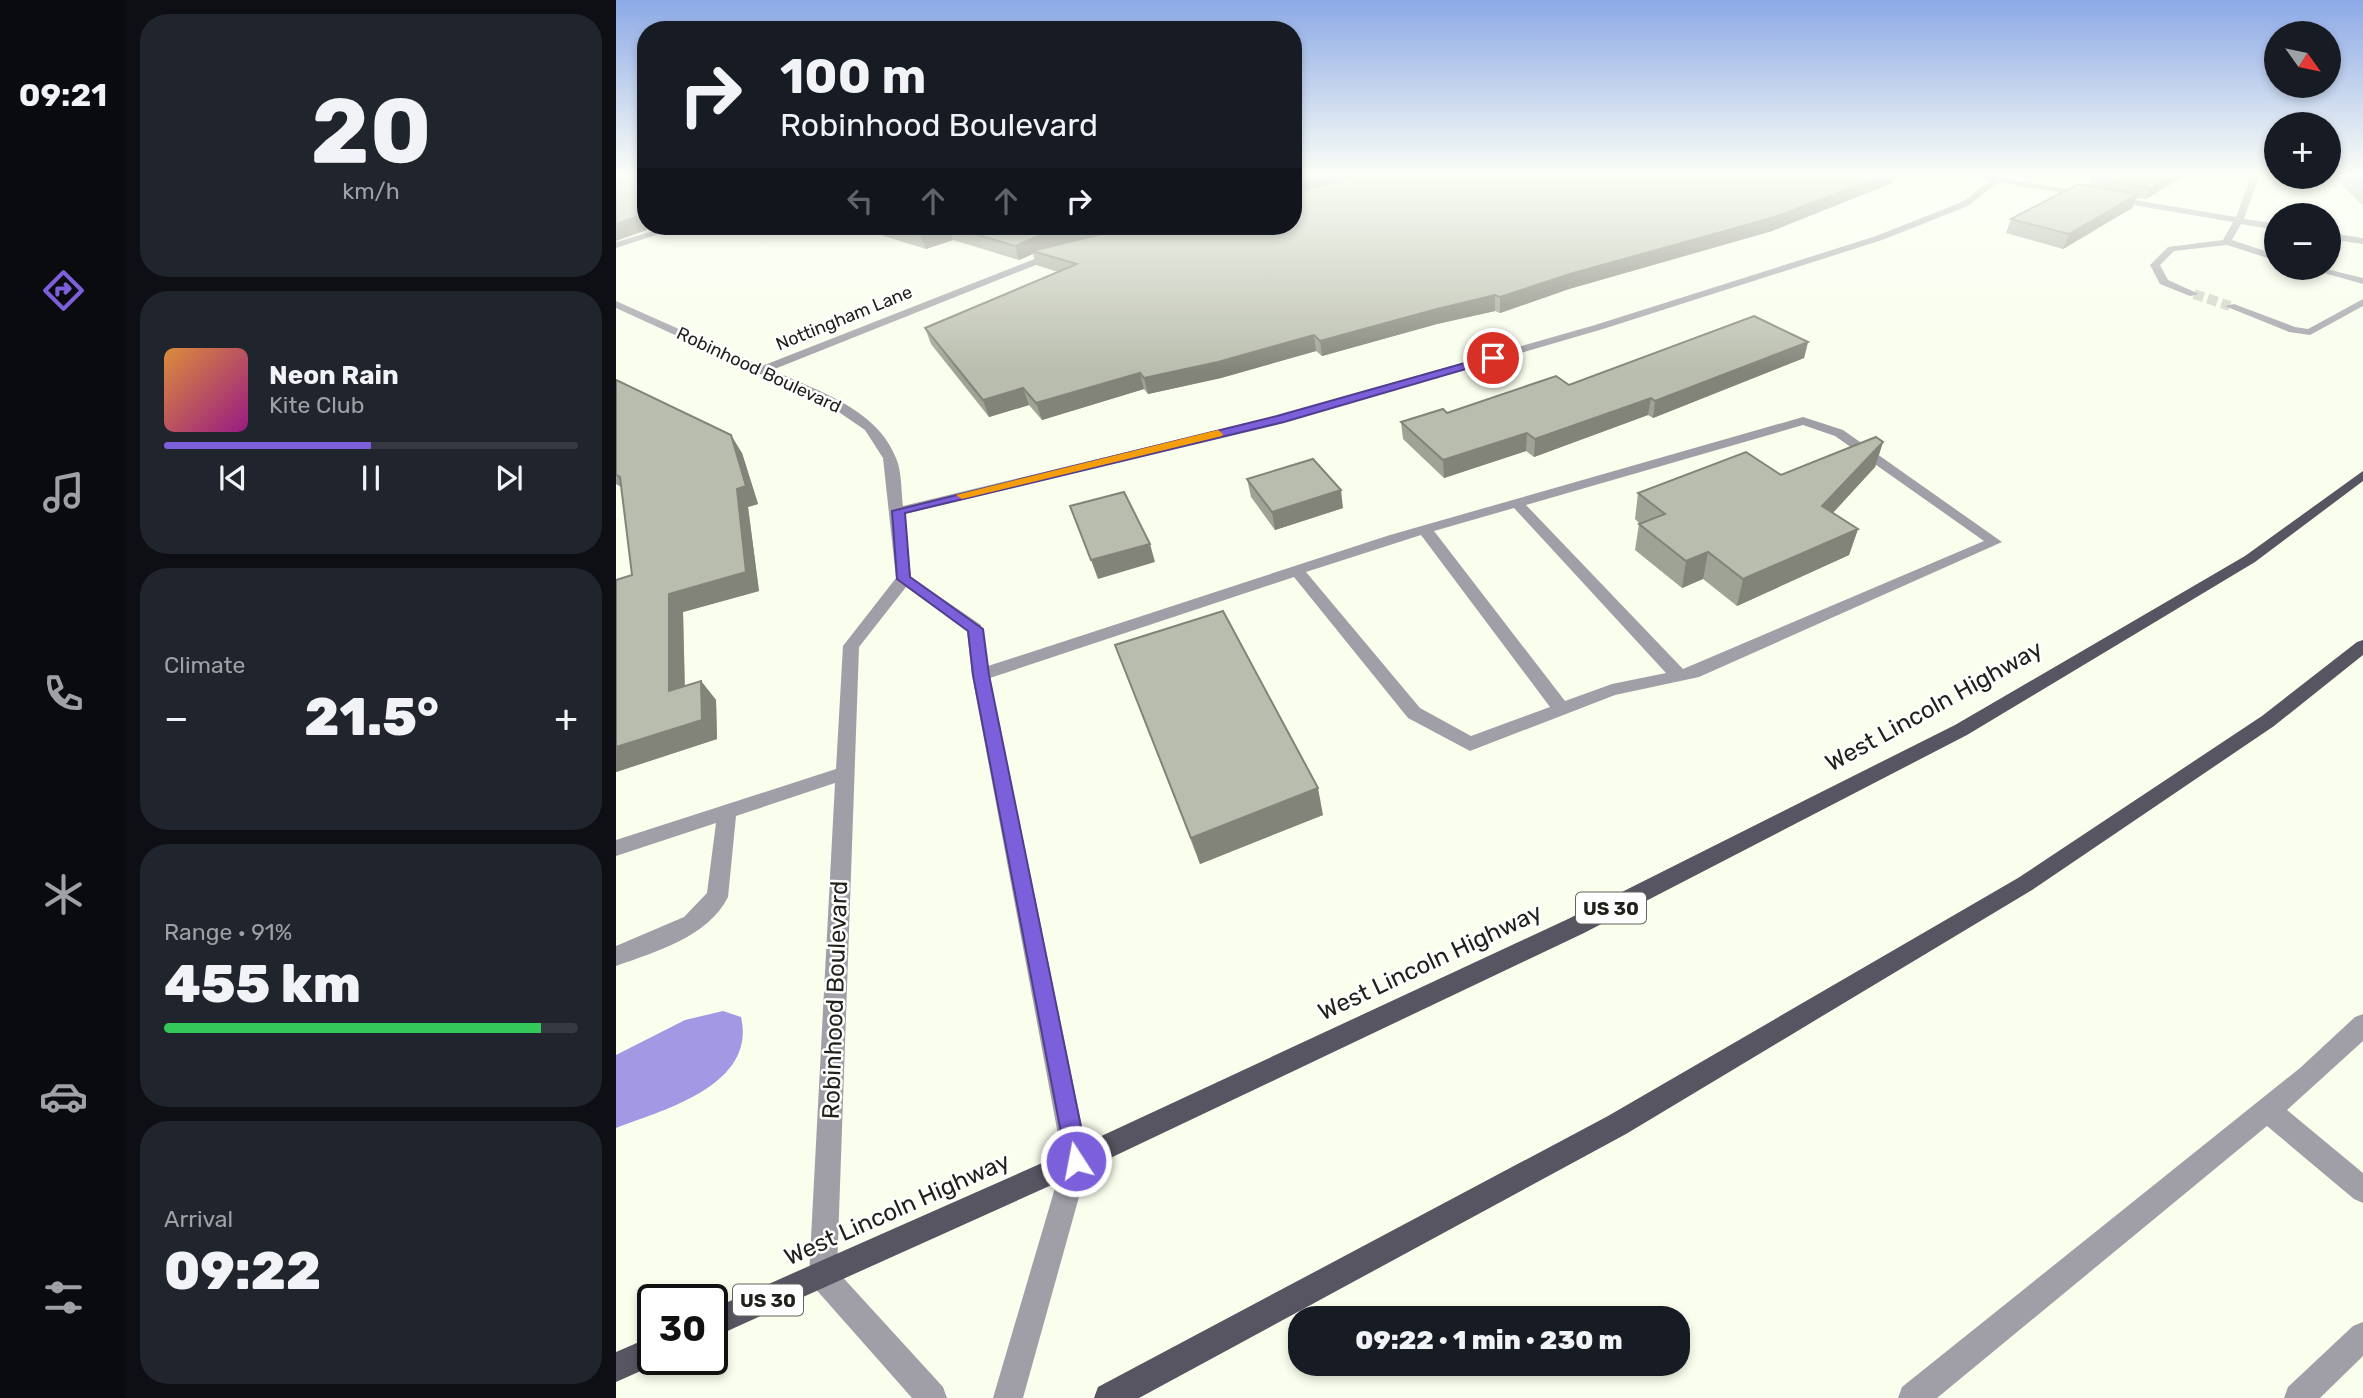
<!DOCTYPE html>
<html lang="en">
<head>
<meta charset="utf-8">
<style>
  body { margin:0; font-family:Rubik,sans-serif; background:#20242c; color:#f1f3f6; height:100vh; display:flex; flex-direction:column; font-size:26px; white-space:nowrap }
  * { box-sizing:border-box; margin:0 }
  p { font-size:23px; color:#9ea1a6 }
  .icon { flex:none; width:38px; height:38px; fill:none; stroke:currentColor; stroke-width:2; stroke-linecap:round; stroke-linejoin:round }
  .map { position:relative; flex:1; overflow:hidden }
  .drawer { display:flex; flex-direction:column; gap:14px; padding:14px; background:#0d0f14; width:490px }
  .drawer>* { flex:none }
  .top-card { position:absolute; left:21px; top:21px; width:665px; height:214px; border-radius:28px; box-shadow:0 4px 10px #0003; background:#171b24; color:#f1f3f6; overflow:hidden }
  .needle { width:46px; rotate:123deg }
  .tools { position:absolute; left:1648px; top:21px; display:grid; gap:14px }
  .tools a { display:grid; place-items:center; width:77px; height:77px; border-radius:50%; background:#171b24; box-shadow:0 4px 10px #0003; font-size:35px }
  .speed { position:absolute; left:21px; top:1284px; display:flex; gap:14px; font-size:35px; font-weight:700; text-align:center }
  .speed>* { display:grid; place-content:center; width:91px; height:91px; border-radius:50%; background:#171b24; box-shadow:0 4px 10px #0003; line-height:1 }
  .speed .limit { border:4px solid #111; border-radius:10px; background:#fff; color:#111 }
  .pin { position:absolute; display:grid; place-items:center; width:60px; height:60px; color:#fff; margin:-30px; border:4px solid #fff; border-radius:50%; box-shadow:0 2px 7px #0007 }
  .me { position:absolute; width:77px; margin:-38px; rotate:349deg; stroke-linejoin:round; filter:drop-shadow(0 0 5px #0008) }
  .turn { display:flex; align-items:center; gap:24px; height:147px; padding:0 28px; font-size:32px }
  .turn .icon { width:91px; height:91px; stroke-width:2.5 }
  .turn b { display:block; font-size:49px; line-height:60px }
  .lanes { display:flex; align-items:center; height:66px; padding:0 28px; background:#0003; justify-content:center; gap:35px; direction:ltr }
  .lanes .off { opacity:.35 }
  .big { font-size:52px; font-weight:800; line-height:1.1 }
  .drawer .card { flex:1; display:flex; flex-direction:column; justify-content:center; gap:10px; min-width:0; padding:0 24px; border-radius:28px; background:#20242c }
  .drawer .dial { align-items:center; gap:0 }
  .dial b { font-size:91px; line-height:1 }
  .song { display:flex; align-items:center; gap:21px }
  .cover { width:84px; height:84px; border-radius:10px; background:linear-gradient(135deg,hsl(30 70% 55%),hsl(310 70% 35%)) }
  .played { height:7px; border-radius:4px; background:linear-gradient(90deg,#7c60db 50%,#363941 50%) }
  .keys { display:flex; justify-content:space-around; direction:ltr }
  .heat { display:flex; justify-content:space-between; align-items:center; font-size:38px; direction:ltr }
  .charge { height:10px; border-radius:5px; background:linear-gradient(90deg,#34c759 91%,#363941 0) }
  .trip { position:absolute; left:672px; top:1306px; width:402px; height:70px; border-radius:28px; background:#171b24; box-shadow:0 4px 10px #0003; font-weight:800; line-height:70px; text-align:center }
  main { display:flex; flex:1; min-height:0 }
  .menu { display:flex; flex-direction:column; width:126px; justify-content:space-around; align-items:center; background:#090b0e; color:#9ea1a6 }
  .menu .icon { width:49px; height:49px }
  .menu .current { color:#7c60db }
  .menu b { font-size:32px; color:#f1f3f6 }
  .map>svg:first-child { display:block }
  .water { fill:#a398e3 }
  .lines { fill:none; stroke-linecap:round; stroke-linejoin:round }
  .minor-tunnel { stroke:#cdd2c3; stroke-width:10; stroke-dasharray:10 4.5; stroke-linecap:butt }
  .minor { fill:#a09fa7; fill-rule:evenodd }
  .major { fill:#565561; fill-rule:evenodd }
  .wall { fill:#9fa395 }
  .shaded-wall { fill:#828479 }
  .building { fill:#b9bdad; stroke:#828479; stroke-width:2 }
  .route { fill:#7c60db; stroke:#513e8e; stroke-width:2 }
  .slow { fill:#f59e0b }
  .labels { text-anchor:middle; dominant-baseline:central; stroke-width:5; stroke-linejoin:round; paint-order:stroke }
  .far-street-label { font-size:18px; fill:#1f211b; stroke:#fff }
  .shield { fill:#fff; stroke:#62645f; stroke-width:2 }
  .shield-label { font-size:19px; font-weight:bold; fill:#1f211b }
  .near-street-label { font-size:24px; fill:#1f211b; stroke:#fff }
</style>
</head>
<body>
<main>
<nav class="menu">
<b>09:21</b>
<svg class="icon current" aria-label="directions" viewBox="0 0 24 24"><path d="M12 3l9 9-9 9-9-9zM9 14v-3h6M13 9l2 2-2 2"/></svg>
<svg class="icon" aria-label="music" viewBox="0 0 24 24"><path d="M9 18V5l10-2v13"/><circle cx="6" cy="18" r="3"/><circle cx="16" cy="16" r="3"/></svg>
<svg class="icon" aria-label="phone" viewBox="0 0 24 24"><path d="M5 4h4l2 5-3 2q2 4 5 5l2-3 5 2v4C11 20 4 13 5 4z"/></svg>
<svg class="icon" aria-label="climate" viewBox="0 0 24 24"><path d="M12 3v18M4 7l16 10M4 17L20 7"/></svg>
<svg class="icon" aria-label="car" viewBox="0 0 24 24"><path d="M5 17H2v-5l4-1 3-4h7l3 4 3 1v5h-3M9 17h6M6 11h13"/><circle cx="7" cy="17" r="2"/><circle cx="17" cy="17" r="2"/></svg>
<svg class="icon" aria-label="filters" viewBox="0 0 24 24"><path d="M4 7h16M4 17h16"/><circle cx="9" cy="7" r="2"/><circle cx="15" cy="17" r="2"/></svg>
</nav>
<section class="drawer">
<div class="card dial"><b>20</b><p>km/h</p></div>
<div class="card">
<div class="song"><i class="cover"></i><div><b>Neon Rain</b><p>Kite Club</p></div></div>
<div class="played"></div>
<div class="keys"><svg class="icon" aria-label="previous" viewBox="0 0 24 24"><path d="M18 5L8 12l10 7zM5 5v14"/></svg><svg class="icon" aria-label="pause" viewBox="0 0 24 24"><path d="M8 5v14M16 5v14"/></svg><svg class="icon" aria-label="next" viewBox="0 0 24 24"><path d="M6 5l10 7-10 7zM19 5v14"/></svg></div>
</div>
<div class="card"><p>Climate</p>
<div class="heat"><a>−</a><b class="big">21.5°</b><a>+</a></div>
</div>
<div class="card"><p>Range · 91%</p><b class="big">455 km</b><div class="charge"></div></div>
<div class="card"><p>Arrival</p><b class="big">09:22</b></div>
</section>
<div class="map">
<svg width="1747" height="1398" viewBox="0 0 1747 1398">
  <rect width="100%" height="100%" fill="#f9feed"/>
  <path class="water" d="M 107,1011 L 125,1017 C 141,1085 48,1110 0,1128 L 0,1055 L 69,1020 Z"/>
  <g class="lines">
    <polyline class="minor-tunnel" points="1578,294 1614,306"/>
    <g class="minor">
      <path d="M 1355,176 L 1374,176 L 1620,217 L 1635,176 L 1643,176 L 1628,219 L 1661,224 L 1661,230 L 1625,224 L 1616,240 L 1661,255 L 1661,261 L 1611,245 L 1558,251 L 1544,265 L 1552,280 L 1583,294 L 1574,296 L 1544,284 L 1534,265 L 1552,247 L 1607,240 L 1617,222 L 1382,182 L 1352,206 L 1266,240 L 987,329 L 668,422 L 288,514 L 295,577 L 365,625 L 372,666 L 774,535 L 1187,417 L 1227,430 L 1386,542 L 1083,677 L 999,695 L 854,751 L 792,718 L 678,577 L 374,678 L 473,1161 L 407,1398 L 377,1398 L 447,1161 L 356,675 L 351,631 L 290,587 L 243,647 L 221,1271 L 327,1387 L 331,1398 L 296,1398 L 197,1286 L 193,1276 L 219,783 L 120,816 L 112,897 C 92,937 39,952 0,966 L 0,946 L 68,917 L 91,893 L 100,823 L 0,856 L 0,840 L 220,769 L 227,646 L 280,578 L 267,458 L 249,430 L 214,406 L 0,308 L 0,301 L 146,366 L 439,251 L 445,251 L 445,255 L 156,370 C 199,390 261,408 280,458 C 286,471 285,491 287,506 L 660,416 L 979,325 L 1260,236 L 1346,202 L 1374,181 ZM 1187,425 L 1219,436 L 1368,541 L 1067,669 L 910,505 ZM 898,508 L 1050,673 L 996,684 L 949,701 L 818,531 ZM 805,535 L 934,707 L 855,736 L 804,708 L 690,572 Z"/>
      <polygon points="55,226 68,226 0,248 0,242"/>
      <polygon points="1713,233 1747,238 1747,244 1713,239"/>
      <polygon points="1690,268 1706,268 1747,278 1747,284"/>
      <polygon points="1747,299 1747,306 1694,335 1673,332 1609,306 1618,304 1679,327 1692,329"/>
      <polygon points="1747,1014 1747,1041 1671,1110 1747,1173 1747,1203 1738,1199 1651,1126 1321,1398 1282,1398 1286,1387 1684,1068 1739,1017"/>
      <polygon points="1747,1322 1747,1356 1704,1398 1668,1398 1672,1387 1737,1326"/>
    </g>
    <g class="major">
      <polygon points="1747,471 1747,481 1639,562 1351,735 968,933 469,1170 96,1338 96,1309 451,1152 952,919 1339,725 1629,556"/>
      <polygon points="1747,640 1747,655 1658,726 1416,890 1010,1134 523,1398 478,1398 482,1387 992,1116 1402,878 1646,716 1741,642"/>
      <polygon points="37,1336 37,1360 47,1361 0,1382 0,1352"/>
    </g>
  </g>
  <g class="wall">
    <polygon points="677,176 1278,176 1276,183 1156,231 953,289 884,313 879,311 821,324 706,356 700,351 605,378 532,394 528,389 426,420 413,405 373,417 315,344 309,328 442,272 420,265 417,254 403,260 337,240 310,249 236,226 677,226"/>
    <polygon points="1480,176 1568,176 1530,199 1521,198 1516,208 1447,249 1390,233 1395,219 1473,186 1476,178"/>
    <polygon points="1571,176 1588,176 1587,179"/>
    <polygon points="1717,176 1747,176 1747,206"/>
    <polygon points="1192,342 1188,358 1037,418 1032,415 918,457 910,451 828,478 787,439 785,422 831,413 953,385"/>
    <polygon points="0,380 126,453 142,504 132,507 143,591 67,612 69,686 85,681 100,700 101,739 0,772 16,575 5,487 0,484"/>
    <polygon points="1267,442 1259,467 1217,513 1242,529 1233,555 1121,606 1087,579 1066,588 1019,550 1023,524 1024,524 1019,519 1022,493 1165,475"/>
    <polygon points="631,479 727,508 659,530 635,497"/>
    <polygon points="499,645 707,815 584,864"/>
  </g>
  <g class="shaded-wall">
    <polygon points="707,176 739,176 739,182 677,196 677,182"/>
    <polygon points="1265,176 1278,176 1276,183 1156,231 953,289 884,313 884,297"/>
    <polygon points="1555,176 1568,176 1530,199 1535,188"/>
    <polygon points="1522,194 1516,208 1447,249 1453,234"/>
    <polygon points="30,198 30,226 33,226 31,230 0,241 0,224"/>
    <polygon points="332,226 337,240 310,249 304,235"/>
    <polygon points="474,226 541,226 416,251 417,254 403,260 399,246 420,237"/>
    <polygon points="879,295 879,311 821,324 706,356 704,341 821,309"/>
    <polygon points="698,335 700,351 605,378 532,394 528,378"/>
    <polygon points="1192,342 1188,358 1037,418 1039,401"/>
    <polygon points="524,373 528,389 426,420 420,403"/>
    <polygon points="407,388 413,405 373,417 367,400"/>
    <polygon points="1035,398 1032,415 918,457 919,439"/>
    <polygon points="911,433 910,451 828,478 827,460"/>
    <polygon points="115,435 126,453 142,504 132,507 143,591 67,612 69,710 53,691 53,594"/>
    <polygon points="1267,442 1259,467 1199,532 1206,506"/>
    <polygon points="725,490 727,508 659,530 656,512"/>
    <polygon points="1242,529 1233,555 1121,606 1127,579"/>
    <polygon points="534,544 539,562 482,579 475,560"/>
    <polygon points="1092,552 1087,579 1066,588 1070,561"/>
    <polygon points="85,681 100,700 101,739 0,772 0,747"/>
    <polygon points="702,788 707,815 584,864 575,838"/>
  </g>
  <g class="building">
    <polygon points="0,176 30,176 30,198 23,216 0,224"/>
    <polygon points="677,176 707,176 677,182"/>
    <polygon points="744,176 1265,176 1159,217 954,274 884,297 879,295 821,309 704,341 698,335 602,362 528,378 524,373 420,403 407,388 367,400 309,328 461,264 416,251 519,226 677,226 677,193"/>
    <polygon points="1480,176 1555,176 1535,188 1476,178"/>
    <polygon points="1739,176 1747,176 1747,184"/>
    <polygon points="1462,184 1522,194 1453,234 1395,219"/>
    <polygon points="274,226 331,226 304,235"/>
    <polygon points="332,226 474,226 420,237 399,246"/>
    <polygon points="1138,316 1192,342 1039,401 1035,398 919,439 911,433 827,460 785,422 827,409 831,413 940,376 953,385"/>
    <polygon points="0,380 115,435 130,486 121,489 130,572 53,594 53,691 85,681 86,720 0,747 0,580 16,575 4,477 0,475"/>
    <polygon points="1260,437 1267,442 1206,506 1242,529 1127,579 1092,552 1070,561 1023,524 1049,514 1022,493 1130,452 1165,475"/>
    <polygon points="697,459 725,490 656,512 631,479"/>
    <polygon points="508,492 534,544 475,560 454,506"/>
    <polygon points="607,611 702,788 575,838 499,645"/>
  </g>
  <linearGradient id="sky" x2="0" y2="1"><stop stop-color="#8ca9e6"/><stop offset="0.47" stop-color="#fcfff7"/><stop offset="1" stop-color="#fcfff7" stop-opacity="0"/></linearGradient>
  <rect width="1747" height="372" fill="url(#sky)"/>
  <polygon class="route" points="877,355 882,358 881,360 668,422 289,513 294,577 367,629 373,675 472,1161 468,1169 460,1173 452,1169 357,675 352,631 281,579 276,511 661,416"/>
  <polygon class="slow" points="602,430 607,434 606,436 346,499 340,495"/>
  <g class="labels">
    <g class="far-street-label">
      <text transform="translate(228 318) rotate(-22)">Nottingham Lane</text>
      <text transform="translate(143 370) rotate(25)">Robinhood Boulevard</text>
    </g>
    <g class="shield">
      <rect x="960" y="892.5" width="70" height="31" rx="5"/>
      <rect x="117" y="1284.5" width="70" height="31" rx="5"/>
    </g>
    <g class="shield-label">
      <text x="995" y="908">US 30</text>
      <text x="152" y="1300">US 30</text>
    </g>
    <g class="near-street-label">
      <text transform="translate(1318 706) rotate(-29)">West Lincoln Highway</text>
      <text transform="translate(814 962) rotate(-25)">West Lincoln Highway</text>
      <text transform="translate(219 1000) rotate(-88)">Robinhood Boulevard</text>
      <text transform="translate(281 1209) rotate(-24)">West Lincoln Highway</text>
    </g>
  </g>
</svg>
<div class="tools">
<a><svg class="needle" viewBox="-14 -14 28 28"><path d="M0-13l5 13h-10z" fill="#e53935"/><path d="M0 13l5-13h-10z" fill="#9ea1a6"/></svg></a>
<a>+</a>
<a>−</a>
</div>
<div class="speed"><div class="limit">30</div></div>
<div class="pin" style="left:877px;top:358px;background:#d93025"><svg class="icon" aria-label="arrive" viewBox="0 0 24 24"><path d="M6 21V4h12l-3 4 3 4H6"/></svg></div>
<svg class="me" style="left:460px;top:1161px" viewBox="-20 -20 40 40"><circle r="17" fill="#7c60db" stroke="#fff" stroke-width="3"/><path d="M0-11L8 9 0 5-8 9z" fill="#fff"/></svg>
<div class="trip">09:22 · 1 min · 230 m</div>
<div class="top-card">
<div class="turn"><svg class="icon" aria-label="right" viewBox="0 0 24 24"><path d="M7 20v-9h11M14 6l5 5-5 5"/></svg><div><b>100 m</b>Robinhood Boulevard</div></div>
<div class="lanes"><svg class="icon off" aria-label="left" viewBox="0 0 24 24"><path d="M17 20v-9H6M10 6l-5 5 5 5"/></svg><svg class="icon off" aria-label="ahead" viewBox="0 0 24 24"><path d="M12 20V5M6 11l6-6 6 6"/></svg><svg class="icon off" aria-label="ahead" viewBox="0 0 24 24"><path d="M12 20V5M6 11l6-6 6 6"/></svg><svg class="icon" aria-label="right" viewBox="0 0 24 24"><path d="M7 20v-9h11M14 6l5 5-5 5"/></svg></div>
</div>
</div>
</main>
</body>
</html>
